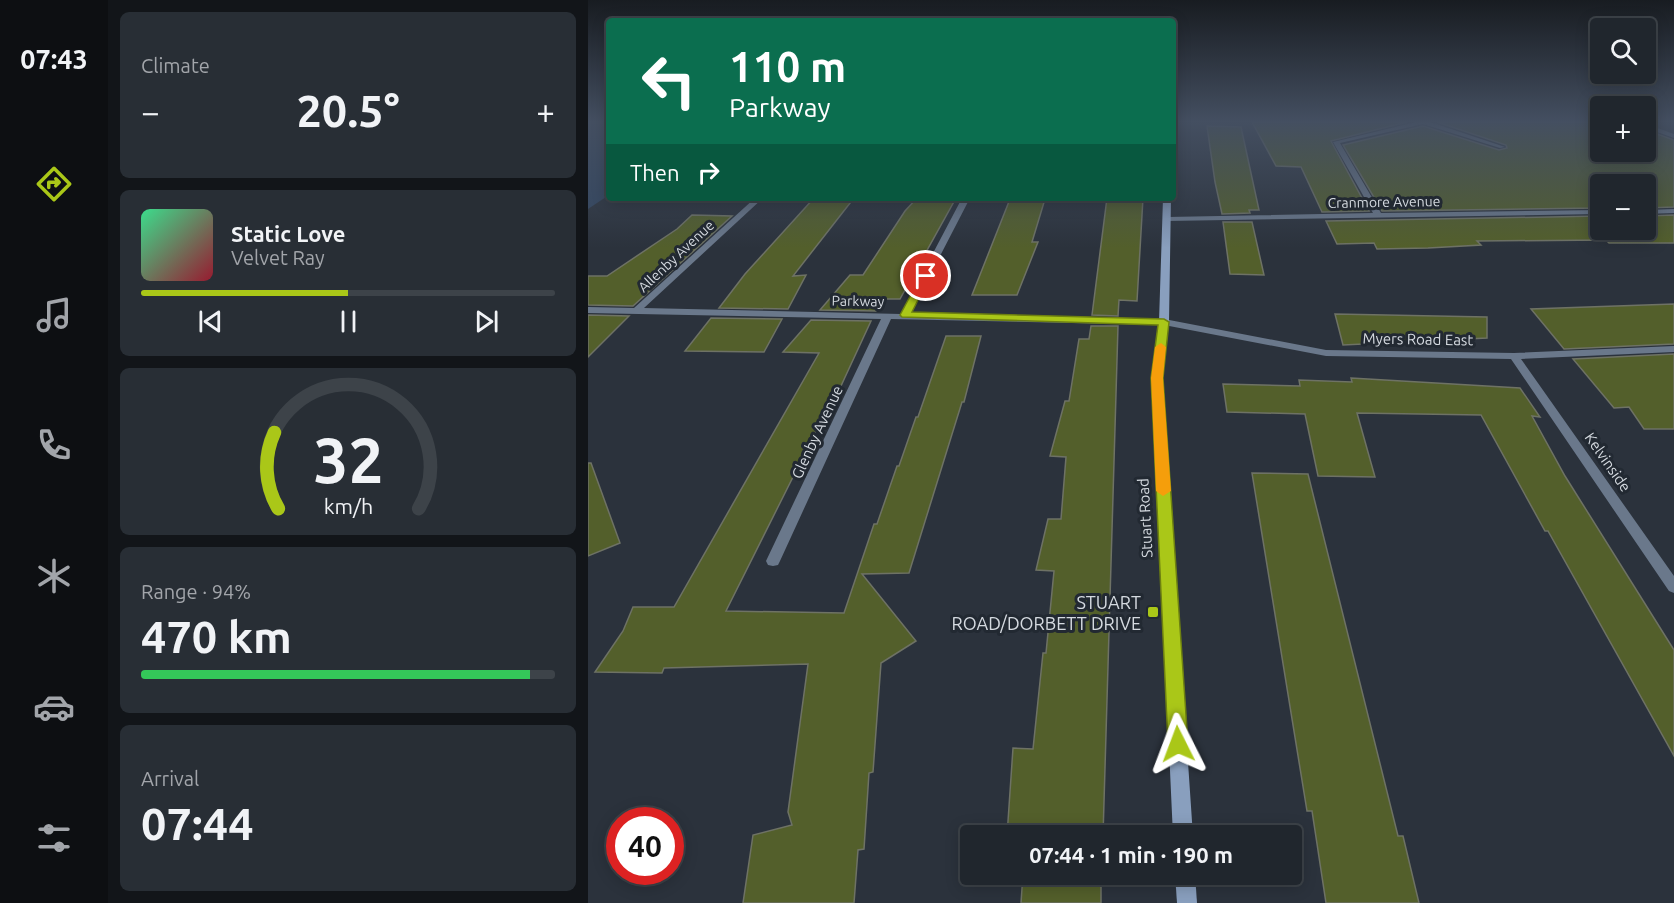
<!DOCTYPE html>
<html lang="en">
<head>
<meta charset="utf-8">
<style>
  body { margin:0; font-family:Ubuntu,sans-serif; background:#282e35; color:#f1f3f6; height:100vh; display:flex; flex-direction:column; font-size:22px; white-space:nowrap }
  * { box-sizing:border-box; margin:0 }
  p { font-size:20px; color:#a2a5aa }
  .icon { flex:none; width:33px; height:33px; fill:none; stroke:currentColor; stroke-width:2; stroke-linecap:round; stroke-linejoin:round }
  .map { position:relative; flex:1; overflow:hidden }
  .drawer { display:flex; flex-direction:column; gap:12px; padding:12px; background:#121519; width:480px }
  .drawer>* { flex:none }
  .top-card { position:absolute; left:18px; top:18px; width:570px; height:183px; border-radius:6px; box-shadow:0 3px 15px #0003,0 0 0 2px #3d4349; background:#0b6e4f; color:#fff; overflow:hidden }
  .fabs { position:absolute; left:1002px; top:18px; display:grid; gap:12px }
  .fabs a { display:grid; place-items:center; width:66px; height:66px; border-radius:6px; background:#20262d; box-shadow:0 3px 15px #0003,0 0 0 2px #3d4349; font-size:30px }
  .speed { position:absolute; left:18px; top:807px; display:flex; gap:12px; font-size:30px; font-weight:700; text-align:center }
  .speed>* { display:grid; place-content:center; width:78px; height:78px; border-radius:50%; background:#20262d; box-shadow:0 3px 15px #0003,0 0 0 2px #3d4349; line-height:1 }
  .speed .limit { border:9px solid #d22; background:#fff; color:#111 }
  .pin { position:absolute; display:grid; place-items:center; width:51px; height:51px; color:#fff; margin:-26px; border:3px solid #fff; border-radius:50%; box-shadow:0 2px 6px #0007 }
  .me { position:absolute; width:66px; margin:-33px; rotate:357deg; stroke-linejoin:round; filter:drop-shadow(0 0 4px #0008) }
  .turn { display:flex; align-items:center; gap:21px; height:126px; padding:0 24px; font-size:27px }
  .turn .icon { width:78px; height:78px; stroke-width:2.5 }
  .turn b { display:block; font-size:42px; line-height:51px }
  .then { display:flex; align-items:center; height:57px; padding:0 24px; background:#0003; gap:12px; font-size:22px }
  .big { font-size:45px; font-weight:600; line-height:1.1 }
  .drawer .card { flex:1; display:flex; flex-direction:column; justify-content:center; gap:9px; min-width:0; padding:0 21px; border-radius:9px; background:#282e35 }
  .drawer .dial { align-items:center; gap:0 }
  .dial svg { height:156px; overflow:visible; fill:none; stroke:#3d4349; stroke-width:7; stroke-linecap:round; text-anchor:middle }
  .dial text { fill:#f1f3f6; stroke:none }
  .song { display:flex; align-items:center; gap:18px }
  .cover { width:72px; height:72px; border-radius:9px; background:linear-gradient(135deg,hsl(150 70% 55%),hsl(350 70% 35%)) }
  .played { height:6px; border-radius:3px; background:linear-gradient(90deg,#aac718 50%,#3d4349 50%) }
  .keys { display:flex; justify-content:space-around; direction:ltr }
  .heat { display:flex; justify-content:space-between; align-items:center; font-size:33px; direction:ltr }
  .charge { height:9px; border-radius:4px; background:linear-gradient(90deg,#34c759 94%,#3d4349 0) }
  .trip { position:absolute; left:372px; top:825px; width:342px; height:60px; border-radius:6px; background:#20262d; box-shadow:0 3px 15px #0003,0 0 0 2px #3d4349; font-weight:600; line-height:60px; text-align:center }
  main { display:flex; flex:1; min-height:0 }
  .dock { display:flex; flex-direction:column; width:108px; justify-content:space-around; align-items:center; background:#0d0f12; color:#a2a5aa }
  .dock .icon { width:42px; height:42px }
  .dock .on { color:#aac718 }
  .dock b { font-size:27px; color:#f1f3f6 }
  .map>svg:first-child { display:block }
  .green { fill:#324661 }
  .building { fill:#535f2b; stroke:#6e7265; stroke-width:1.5 }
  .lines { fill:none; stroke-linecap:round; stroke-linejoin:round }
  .street { fill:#6a788b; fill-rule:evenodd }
  .secondary { fill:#899fbe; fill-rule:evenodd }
  .route { fill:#aac718; stroke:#6e8110; stroke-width:1.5 }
  .slow { fill:#f59e0b }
  .poi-dot { fill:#aac718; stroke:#222932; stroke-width:2 }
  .labels { text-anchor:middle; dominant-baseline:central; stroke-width:6; stroke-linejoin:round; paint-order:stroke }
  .far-street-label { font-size:14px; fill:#d5dae0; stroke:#222932 }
  .street-label { font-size:15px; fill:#d5dae0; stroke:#222932 }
  .near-poi-label { font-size:18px; fill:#d5dae0; stroke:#222932; text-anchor:end }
</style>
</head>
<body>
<main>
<nav class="dock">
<b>07:43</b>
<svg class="icon on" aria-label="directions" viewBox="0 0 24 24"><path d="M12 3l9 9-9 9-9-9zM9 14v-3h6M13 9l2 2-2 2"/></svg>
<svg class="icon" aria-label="music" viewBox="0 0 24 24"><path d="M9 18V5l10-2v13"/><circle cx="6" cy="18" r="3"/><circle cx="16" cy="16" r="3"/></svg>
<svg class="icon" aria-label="phone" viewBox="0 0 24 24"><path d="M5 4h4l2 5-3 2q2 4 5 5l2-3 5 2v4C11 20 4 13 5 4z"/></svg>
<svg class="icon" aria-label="climate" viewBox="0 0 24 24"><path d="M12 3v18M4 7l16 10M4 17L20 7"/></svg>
<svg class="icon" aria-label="car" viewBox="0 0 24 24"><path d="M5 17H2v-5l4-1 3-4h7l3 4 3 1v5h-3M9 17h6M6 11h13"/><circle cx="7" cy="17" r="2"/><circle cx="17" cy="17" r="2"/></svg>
<svg class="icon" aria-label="filters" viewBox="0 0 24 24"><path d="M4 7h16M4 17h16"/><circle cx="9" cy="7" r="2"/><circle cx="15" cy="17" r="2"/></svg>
</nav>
<section class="drawer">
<div class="card"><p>Climate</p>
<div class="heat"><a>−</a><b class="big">20.5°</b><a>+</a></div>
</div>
<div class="card">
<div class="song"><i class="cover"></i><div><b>Static Love</b><p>Velvet Ray</p></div></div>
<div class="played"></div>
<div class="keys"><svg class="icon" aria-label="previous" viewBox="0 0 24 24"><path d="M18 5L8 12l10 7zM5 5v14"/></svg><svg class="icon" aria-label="pause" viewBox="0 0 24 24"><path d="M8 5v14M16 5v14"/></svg><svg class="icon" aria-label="next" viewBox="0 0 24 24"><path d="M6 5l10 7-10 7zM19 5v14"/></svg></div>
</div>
<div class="card dial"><svg viewBox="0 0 100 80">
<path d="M14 69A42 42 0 1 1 86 69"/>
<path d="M14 69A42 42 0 0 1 12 30" stroke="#aac718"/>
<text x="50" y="56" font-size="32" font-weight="700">32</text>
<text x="50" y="72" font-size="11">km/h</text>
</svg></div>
<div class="card"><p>Range · 94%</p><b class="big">470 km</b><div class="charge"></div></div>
<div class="card"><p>Arrival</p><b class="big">07:44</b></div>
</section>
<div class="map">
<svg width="1086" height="903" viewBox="0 0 1086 903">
  <rect width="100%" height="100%" fill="#2b323c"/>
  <polygon class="green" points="0,122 21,122 21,195 0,209"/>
  <g class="building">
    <polygon points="664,122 819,122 743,141 781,211 734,212 713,167 688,166"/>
    <polygon points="849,122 1012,122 1012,152 1058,152 1058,130 1086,140 1086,207 1058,208 1058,184 1012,184 1012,208 794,211 755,145 835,126 911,150 919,148 918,145"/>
    <polygon points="619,126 653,127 671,210 661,210 662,213 634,214 627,182"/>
    <polygon points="226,198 266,198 205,276 218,275 200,309 131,308 157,274"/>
    <polygon points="329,198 368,198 312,299 294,299 288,311 232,310 262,275 275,275 317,211"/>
    <polygon points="519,198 555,198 549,301 531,300 530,316 504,315"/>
    <polygon points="422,199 457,199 444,242 450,242 429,295 384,295"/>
    <polygon points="104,215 144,216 45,306 0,305 0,276 19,276 89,229"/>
    <polygon points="1086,215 1086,243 1021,243 1018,240 889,241 893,245 840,248 789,249 786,243 749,244 738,221 1012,216 1012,230 1058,230 1058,216"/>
    <polygon points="635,222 664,222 676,275 642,274"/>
    <polygon points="1086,304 1086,344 976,349 943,309"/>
    <polygon points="747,314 899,317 899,338 755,345"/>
    <polygon points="0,315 41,316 0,357"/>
    <polygon points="123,318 194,319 176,352 97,351"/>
    <polygon points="223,320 283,321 246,401 243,401 138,611 256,613 286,524 289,524 309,466 311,466 328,417 330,417 358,336 393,336 376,402 374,402 321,573 274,574 328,641 293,663 285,772 281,773 276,849 270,850 266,903 155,903 165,835 204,825 200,812 220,664 76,668 74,673 7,672 35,631 45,607 86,607 231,353 195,352"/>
    <polygon points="503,326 530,326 515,836 419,836 425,748 445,749 455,653 458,653 466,571 448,570 460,519 473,519 478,457 462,456 477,401 481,401 491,339 501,339"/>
    <polygon points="1086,354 1086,429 1056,429 1041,407 1026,408 985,359"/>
    <polygon points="763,378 932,388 952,417 944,416 977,476 1086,650 1086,756 960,531 957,531 893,415 769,413 787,477 730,476 717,414 639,412 635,384 712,386 711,380 764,382"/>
    <polygon points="0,463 3,463 32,543 0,556"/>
    <polygon points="664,473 720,474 810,836 815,836 831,903 738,903 724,811 719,811"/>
    <polygon points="435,874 513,874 513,903 433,903"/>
  </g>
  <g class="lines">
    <g class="street">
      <polygon points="828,122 842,122 917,147 912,148 835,124 752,143 793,213 1012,210 1012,214 579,221 575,219 579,217 785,213 745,142"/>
      <polygon points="1058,124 1086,134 1086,138 1058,128"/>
      <polygon points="167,198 175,198 56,308 313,314 374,198 382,198 322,314 576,319 738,350 926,353 1086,346 1086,352 933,359 1086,576 1086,593 1081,591 923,359 738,356 576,325 303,319 192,561 190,565 185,566 180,565 178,561 293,319 0,313 0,307 46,308"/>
      <polygon points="1086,209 1086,213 1058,214 1058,210"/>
    </g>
    <g class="secondary">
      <polygon points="575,198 583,198 581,322 574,378 605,836 585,836 564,378 571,322"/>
      <polygon points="587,874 607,874 609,903 589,903"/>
    </g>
  </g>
  <linearGradient id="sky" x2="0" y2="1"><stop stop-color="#181c21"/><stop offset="0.49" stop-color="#444f61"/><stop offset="1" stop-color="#444f61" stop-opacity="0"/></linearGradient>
  <rect width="1086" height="248" fill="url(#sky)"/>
  <polygon class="route" points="338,273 342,276 324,312 576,319 581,322 575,378 600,744 597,750 590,753 583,750 580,744 563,378 570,325 314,317 312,315 333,276"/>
  <polygon class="slow" points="573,343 578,347 575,378 583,491 575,496 568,491 563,378 567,347"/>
  <rect class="poi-dot" x="559" y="606" width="12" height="12" rx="3"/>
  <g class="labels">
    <g class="far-street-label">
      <text transform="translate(796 202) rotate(-1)">Cranmore Avenue</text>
      <text transform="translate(88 256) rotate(-43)">Allenby Avenue</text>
      <text transform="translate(270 301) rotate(1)">Parkway</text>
    </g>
    <g class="street-label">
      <text transform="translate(830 339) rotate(1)">Myers Road East</text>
      <text transform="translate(229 432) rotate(-65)">Glenby Avenue</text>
      <text transform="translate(1020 462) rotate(55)">Kelvinside</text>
      <text transform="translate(557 518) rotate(-93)">Stuart Road</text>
    </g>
    <g class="near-poi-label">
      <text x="553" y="602">STUART<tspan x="553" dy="21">ROAD/DORBETT DRIVE</tspan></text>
    </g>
  </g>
</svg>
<div class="fabs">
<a><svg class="icon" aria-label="search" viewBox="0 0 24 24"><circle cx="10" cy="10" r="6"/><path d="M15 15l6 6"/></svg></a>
<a>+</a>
<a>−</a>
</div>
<div class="speed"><div class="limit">40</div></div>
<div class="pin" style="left:338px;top:276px;background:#d93025"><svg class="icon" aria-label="arrive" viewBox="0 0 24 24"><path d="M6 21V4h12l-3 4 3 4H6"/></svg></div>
<svg class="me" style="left:590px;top:744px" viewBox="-20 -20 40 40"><path d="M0-17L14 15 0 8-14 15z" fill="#aac718" stroke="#fff" stroke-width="4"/></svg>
<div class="trip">07:44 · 1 min · 190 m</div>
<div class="top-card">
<div class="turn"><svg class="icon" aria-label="left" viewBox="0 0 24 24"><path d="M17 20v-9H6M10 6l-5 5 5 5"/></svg><div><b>110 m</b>Parkway</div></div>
<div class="then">Then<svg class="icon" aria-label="right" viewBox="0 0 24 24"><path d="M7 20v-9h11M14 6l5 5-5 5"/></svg></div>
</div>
</div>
</main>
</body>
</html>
